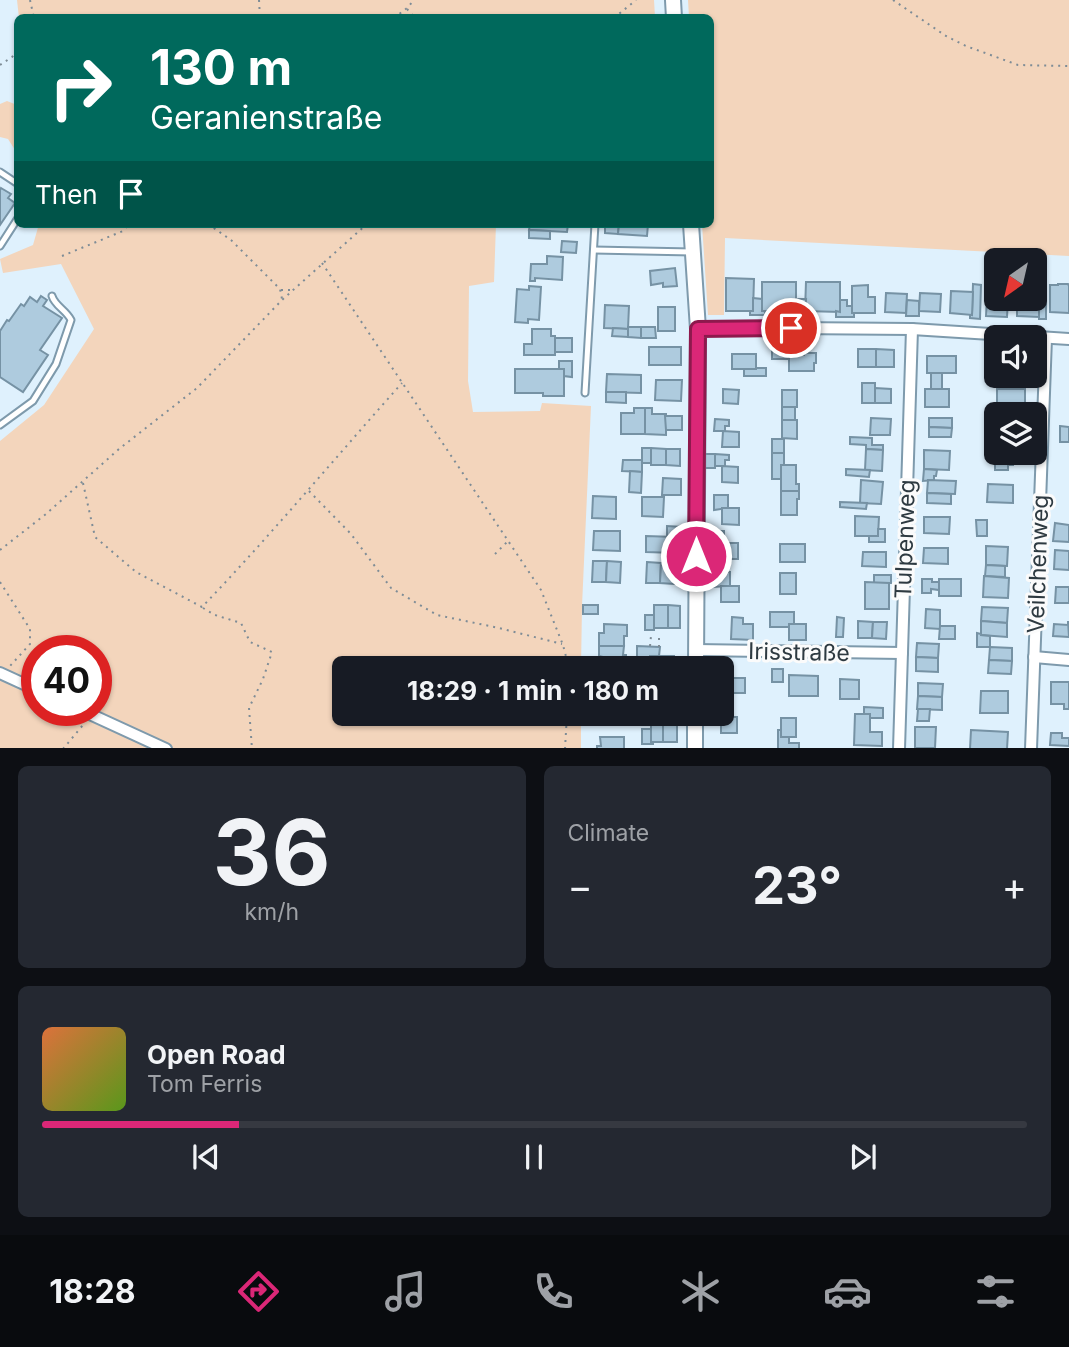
<!DOCTYPE html>
<html lang="en">
<head>
<meta charset="utf-8">
<style>
  body { margin:0; font-family:Inter,sans-serif; background:#242831; color:#f1f3f6; height:100vh; display:flex; flex-direction:column; font-size:26px; white-space:nowrap }
  * { box-sizing:border-box; margin:0 }
  p { font-size:23px; color:#9ea1a6 }
  .icon { flex:none; width:38px; height:38px; fill:none; stroke:currentColor; stroke-width:2; stroke-linecap:round; stroke-linejoin:round }
  .map { position:relative; height:748px; overflow:hidden }
  .details { display:flex; flex-direction:column; gap:18px; padding:18px; background:#0d0f14; flex:1 }
  .details>* { flex:none }
  .banner { position:absolute; left:14px; top:14px; width:700px; height:214px; border-radius:10px; box-shadow:0 2px 5px #0004; background:#00695c; color:#fff; overflow:hidden }
  .needle { width:46px; rotate:214deg }
  .tools { position:absolute; left:984px; top:248px; display:grid; gap:14px }
  .tools a { display:grid; place-items:center; width:63px; height:63px; border-radius:10px; background:#171b24; box-shadow:0 2px 5px #0004; font-size:35px }
  .speed { position:absolute; left:21px; top:635px; display:flex; gap:14px; font-size:35px; font-weight:700; text-align:center }
  .speed>* { display:grid; place-content:center; width:91px; height:91px; border-radius:50%; background:#171b24; box-shadow:0 2px 5px #0004; line-height:1 }
  .speed .limit { border:10px solid #d22; background:#fff; color:#111 }
  .pin { position:absolute; display:grid; place-items:center; width:60px; height:60px; color:#fff; margin:-30px; border:4px solid #fff; border-radius:50%; box-shadow:0 2px 7px #0007 }
  .me { position:absolute; width:77px; margin:-38px; rotate:0deg; stroke-linejoin:round; filter:drop-shadow(0 0 5px #0008) }
  .turn { display:flex; align-items:center; gap:24px; height:147px; padding:0 21px; font-size:32px }
  .turn .icon { width:91px; height:91px; stroke-width:2.5 }
  .turn b { display:block; font-size:49px; line-height:60px }
  .then { display:flex; align-items:center; height:66px; padding:0 21px; background:#0003; gap:14px; font-size:26px }
  .big { font-size:52px; font-weight:700; line-height:1.1 }
  .details .tile { flex:1; display:flex; flex-direction:column; justify-content:center; gap:10px; min-width:0; padding:0 24px; border-radius:10px; background:#242831 }
  .details .dial { align-items:center; gap:0 }
  .dial b { font-size:91px; line-height:1 }
  .song { display:flex; align-items:center; gap:21px }
  .cover { width:84px; height:84px; border-radius:10px; background:linear-gradient(135deg,hsl(20 70% 55%),hsl(90 70% 35%)) }
  .played { height:7px; border-radius:4px; background:linear-gradient(90deg,#db2777 20%,#363941 20%) }
  .keys { display:flex; justify-content:space-around; direction:ltr }
  .heat { display:flex; justify-content:space-between; align-items:center; font-size:38px; direction:ltr }
  .details .tiles { flex:1; display:grid; gap:18px; grid-template-columns:1fr 1fr }
  .tile:last-child { grid-column:span 2 }
  .trip { position:absolute; left:332px; top:656px; width:402px; height:70px; border-radius:10px; background:#171b24; box-shadow:0 2px 5px #0004; font-weight:700; line-height:70px; text-align:center }
  .tab-bar { display:flex; height:112px; justify-content:space-around; align-items:center; background:#090b0e; color:#9ea1a6 }
  .tab-bar .icon { width:49px; height:49px }
  .tab-bar .selected { color:#db2777 }
  .tab-bar b { font-size:32px; color:#f1f3f6 }
  .map>svg:first-child { display:block }
  .green { fill:#f3d5bc; fill-rule:evenodd }
  .building { fill:#aecbde; stroke:#7692a4; stroke-width:2 }
  .lines { fill:none; stroke-linecap:round; stroke-linejoin:round }
  .service-casing { stroke:#7e9aac; stroke-width:9 }
  .minor-casing { stroke:#7e9aac; stroke-width:14 }
  .tertiary-casing { stroke:#7e9aac; stroke-width:18 }
  .path { stroke:#7e8c96; stroke-width:2; stroke-dasharray:2 5; stroke-linecap:butt }
  .service { stroke:#fff; stroke-width:5 }
  .minor { stroke:#fff; stroke-width:10 }
  .tertiary { stroke:#fff; stroke-width:14 }
  .route-casing { stroke:#8e194d; stroke-width:18 }
  .route { stroke:#db2777; stroke-width:12 }
  .labels { text-anchor:middle; dominant-baseline:central; stroke-width:6; stroke-linejoin:round; paint-order:stroke }
  .street-label { font-size:23px; fill:#2e3a41; stroke:#fbfbfb }
</style>
</head>
<body>
<div class="map">
<svg width="1069" height="749" viewBox="0 0 1069 749">
  <rect width="100%" height="100%" fill="#dff1fd"/>
  <g class="green">
    <polygon points="17,0 654,0 655,17 19,18"/>
    <polygon points="688,0 1069,0 1069,256 725,238 724,315 708,315 702,224 710,224 710,18 689,17"/>
    <polygon points="7,101 17,105 17,153 8,139 0,137 0,104"/>
    <path d="M 39,224 L 496,224 L 494,282 L 469,286 L 468,381 L 473,412 L 540,411 L 542,403 L 591,406 L 582,606 L 581,668 L 345,668 L 345,714 L 581,714 L 581,748 L 0,748 L 0,441 L 44,405 L 94,329 L 61,264 L 3,273 L 0,259 L 33,245 ZM 37,651 L 96,651 L 96,710 L 37,710 Z"/>
  </g>
  <g class="building">
    <polygon points="1,188 11,194 8,198 15,203 0,225 0,190"/>
    <polygon points="530,224 568,224 567,232 529,230"/>
    <polygon points="605,224 619,224 618,234 605,233"/>
    <polygon points="619,224 648,224 647,236 618,234"/>
    <polygon points="529,230 550,231 550,239 529,238"/>
    <polygon points="562,241 577,242 576,253 561,252"/>
    <polygon points="547,256 563,257 562,280 535,278 535,281 530,281 531,264 547,264"/>
    <polygon points="675,268 677,286 663,287 663,283 651,285 650,271"/>
    <polygon points="726,278 754,279 753,311 726,311"/>
    <rect x="762" y="282" width="34" height="29"/>
    <polygon points="806,282 840,282 840,312 805,311"/>
    <polygon points="973,284 981,285 980,319 970,318 970,314 972,315"/>
    <polygon points="1058,284 1068,284 1069,286 1069,313 1050,312 1050,285 1058,285"/>
    <polygon points="868,285 868,297 875,297 875,313 852,313 852,286"/>
    <polygon points="529,286 541,287 539,320 528,319 528,323 515,322 517,289 529,290"/>
    <polygon points="951,291 973,292 972,315 950,313"/>
    <polygon points="886,293 907,294 906,313 885,312"/>
    <polygon points="920,293 941,294 940,312 919,311"/>
    <polygon points="41,296 47,300 43,306 62,318 40,350 48,355 23,392 0,377 0,331 7,320 9,321 21,304 24,306 30,297 37,302"/>
    <polygon points="1034,296 1039,297 1039,317 1017,316 1017,299 1034,299"/>
    <polygon points="987,297 1008,299 1007,317 986,316"/>
    <polygon points="753,298 762,299 762,311 765,311 765,315 750,315 750,311 753,311"/>
    <polygon points="796,299 806,299 805,311 809,311 809,315 793,315 793,311 796,311"/>
    <rect x="1039" y="299" width="7" height="20"/>
    <polygon points="840,300 847,300 847,306 852,306 852,313 854,313 854,317 836,317 836,311 840,312"/>
    <polygon points="907,300 919,301 919,316 906,316"/>
    <polygon points="605,305 629,306 628,329 604,328"/>
    <rect x="658" y="307" width="17" height="24"/>
    <polygon points="628,327 641,327 641,338 628,337"/>
    <polygon points="641,327 655,327 656,338 641,338"/>
    <polygon points="613,328 628,329 628,337 612,336"/>
    <polygon points="532,329 551,329 551,336 555,336 555,355 524,355 524,344 532,344"/>
    <rect x="555" y="338" width="17" height="14"/>
    <rect x="772" y="346" width="17" height="13"/>
    <rect x="649" y="347" width="32" height="18"/>
    <rect x="858" y="349" width="18" height="18"/>
    <polygon points="876,349 894,350 894,367 876,367"/>
    <polygon points="804,353 816,353 816,363 814,363 814,371 789,371 789,355 804,355"/>
    <rect x="732" y="354" width="24" height="15"/>
    <rect x="927" y="356" width="29" height="17"/>
    <polygon points="559,361 572,361 572,377 564,376 564,369 559,369"/>
    <polygon points="756,368 766,368 766,376 744,376 744,369 756,369"/>
    <polygon points="515,369 564,369 564,396 543,396 543,393 515,393"/>
    <rect x="931" y="373" width="11" height="16"/>
    <polygon points="607,374 641,375 641,393 606,392"/>
    <polygon points="992,376 1021,376 1021,389 999,389 999,383 992,383"/>
    <polygon points="656,380 682,380 681,401 655,400"/>
    <rect x="862" y="383" width="13" height="20"/>
    <polygon points="875,388 891,389 891,403 875,403"/>
    <polygon points="723,389 739,390 738,404 723,403"/>
    <rect x="925" y="389" width="24" height="18"/>
    <polygon points="997,389 1025,389 1025,406 1012,406 1012,403 997,403"/>
    <rect x="782" y="390" width="15" height="17"/>
    <polygon points="606,392 626,392 626,403 606,402"/>
    <rect x="782" y="407" width="13" height="13"/>
    <polygon points="634,408 645,408 645,434 621,434 621,413 634,413"/>
    <polygon points="645,408 652,408 652,414 666,414 666,435 645,434"/>
    <polygon points="665,416 682,416 682,430 666,430"/>
    <polygon points="871,418 891,419 890,435 870,435"/>
    <polygon points="929,418 952,418 952,428 929,427"/>
    <polygon points="715,419 729,420 729,426 725,426 725,431 714,431"/>
    <polygon points="782,420 797,420 797,439 782,438"/>
    <polygon points="1060,426 1069,427 1069,442 1060,442"/>
    <polygon points="929,427 952,428 951,437 929,437"/>
    <polygon points="723,431 739,432 739,447 722,447"/>
    <polygon points="850,437 872,438 872,445 883,445 883,450 866,449 866,445 850,444"/>
    <rect x="772" y="439" width="12" height="14"/>
    <rect x="642" y="448" width="9" height="15"/>
    <polygon points="651,448 666,449 666,465 651,465"/>
    <polygon points="666,449 680,449 680,466 666,465"/>
    <polygon points="866,449 883,450 882,471 865,470"/>
    <polygon points="924,450 950,451 949,470 924,469"/>
    <polygon points="772,453 784,453 784,465 781,465 781,479 772,479"/>
    <polygon points="995,453 1013,454 1013,465 1008,465 1008,470 995,470"/>
    <rect x="705" y="454" width="10" height="14"/>
    <polygon points="715,454 729,455 729,460 725,460 725,466 715,466"/>
    <polygon points="623,460 642,460 642,472 622,471"/>
    <polygon points="781,465 796,465 796,484 799,484 799,491 781,491"/>
    <polygon points="722,466 738,467 738,483 722,482"/>
    <polygon points="846,469 870,470 869,477 846,475"/>
    <polygon points="924,469 937,470 936,476 934,476 934,480 923,481"/>
    <polygon points="630,471 642,472 641,493 629,492"/>
    <polygon points="663,478 681,479 681,495 662,495"/>
    <polygon points="861,480 883,482 881,504 860,503"/>
    <polygon points="928,480 956,481 955,494 927,493"/>
    <polygon points="988,484 1013,485 1013,503 987,502"/>
    <polygon points="781,491 799,491 799,499 797,499 797,515 781,515"/>
    <polygon points="927,493 951,494 951,504 927,503"/>
    <polygon points="714,495 728,495 728,508 714,510"/>
    <polygon points="593,496 616,497 616,519 592,518"/>
    <polygon points="642,497 664,497 663,517 642,516"/>
    <polygon points="840,502 867,503 866,509 840,507"/>
    <polygon points="722,508 739,508 739,525 722,524"/>
    <polygon points="855,516 879,517 878,536 855,536"/>
    <polygon points="924,517 950,517 949,534 924,533"/>
    <polygon points="976,520 987,520 987,536 977,536"/>
    <polygon points="1055,523 1069,525 1069,542 1053,541"/>
    <polygon points="667,526 682,527 682,537 667,537"/>
    <polygon points="878,529 885,529 885,542 869,542 869,536 878,536"/>
    <polygon points="594,531 620,531 620,551 593,550"/>
    <polygon points="714,531 724,531 724,543 722,543 722,545 714,545"/>
    <polygon points="646,536 675,537 675,553 646,552"/>
    <rect x="722" y="543" width="16" height="16"/>
    <rect x="780" y="544" width="25" height="18"/>
    <polygon points="986,546 1008,547 1007,566 986,565"/>
    <polygon points="924,548 948,548 948,564 923,563"/>
    <polygon points="1055,550 1069,551 1069,570 1054,569"/>
    <polygon points="863,552 886,552 886,567 862,566"/>
    <polygon points="593,561 607,561 606,582 592,582"/>
    <polygon points="607,561 621,562 620,583 606,582"/>
    <polygon points="647,562 661,563 660,583 646,583"/>
    <polygon points="661,563 675,563 674,584 660,583"/>
    <polygon points="986,565 1005,566 1005,577 985,576"/>
    <polygon points="712,571 730,572 730,586 712,587"/>
    <rect x="780" y="573" width="16" height="21"/>
    <rect x="874" y="575" width="17" height="8"/>
    <polygon points="984,576 1009,578 1008,598 983,597"/>
    <polygon points="922,579 932,579 932,582 939,582 939,590 931,589 931,593 922,593"/>
    <rect x="939" y="579" width="22" height="17"/>
    <polygon points="865,582 889,583 889,609 865,609"/>
    <rect x="721" y="586" width="18" height="16"/>
    <polygon points="1056,587 1069,587 1069,603 1055,603"/>
    <rect x="583" y="605" width="15" height="9"/>
    <rect x="654" y="605" width="14" height="23"/>
    <polygon points="668,605 680,606 680,628 668,628"/>
    <polygon points="982,607 1008,608 1007,623 981,621"/>
    <polygon points="926,609 940,610 940,629 925,628"/>
    <polygon points="770,612 794,612 794,624 789,624 789,627 770,627"/>
    <rect x="645" y="615" width="9" height="15"/>
    <polygon points="732,617 743,618 743,624 753,624 753,640 731,639"/>
    <polygon points="837,617 844,618 843,637 836,637"/>
    <polygon points="858,621 873,622 872,638 858,638"/>
    <polygon points="981,621 1007,623 1007,637 981,635"/>
    <polygon points="1068,621 1069,637 1053,636 1054,624 1068,625"/>
    <polygon points="873,622 887,622 886,639 872,638"/>
    <polygon points="604,624 627,625 627,636 624,636 624,646 599,646 599,633 604,633"/>
    <rect x="789" y="624" width="17" height="16"/>
    <polygon points="940,626 955,626 955,639 939,639"/>
    <polygon points="977,633 981,634 981,635 990,636 990,647 977,647"/>
    <polygon points="917,643 939,644 938,658 916,657"/>
    <polygon points="599,646 624,646 623,655 626,655 626,666 603,666 603,657 599,656"/>
    <polygon points="637,646 660,647 659,656 650,656 650,659 637,658"/>
    <polygon points="990,647 1012,648 1012,661 989,660"/>
    <polygon points="650,656 674,656 674,668 646,668 646,665 650,665"/>
    <polygon points="916,657 938,658 938,672 916,671"/>
    <polygon points="989,660 1012,661 1011,674 988,673"/>
    <polygon points="722,667 731,667 730,691 724,691 724,680 723,680"/>
    <rect x="772" y="669" width="11" height="13"/>
    <polygon points="789,675 818,676 818,696 789,696"/>
    <rect x="730" y="678" width="15" height="15"/>
    <polygon points="840,679 859,680 859,699 840,699"/>
    <polygon points="1051,682 1069,682 1069,709 1064,709 1064,704 1051,704"/>
    <polygon points="918,683 943,684 942,697 918,696"/>
    <polygon points="981,691 1008,691 1008,713 980,713"/>
    <polygon points="918,696 942,697 942,710 917,709"/>
    <polygon points="864,707 883,708 883,718 870,718 870,714 864,714"/>
    <polygon points="918,709 930,709 929,721 917,721"/>
    <polygon points="855,714 870,714 870,732 882,732 882,746 854,745"/>
    <rect x="721" y="717" width="16" height="16"/>
    <rect x="781" y="718" width="15" height="19"/>
    <rect x="651" y="720" width="12" height="22"/>
    <rect x="663" y="720" width="14" height="22"/>
    <polygon points="915,727 936,727 935,748 915,748"/>
    <polygon points="642,729 651,729 651,742 653,742 653,744 642,744"/>
    <polygon points="778,730 781,730 781,737 789,737 789,743 799,743 799,749 778,749"/>
    <polygon points="971,730 1008,732 1007,749 970,749"/>
    <polygon points="1051,733 1062,733 1062,738 1069,738 1069,746 1050,745"/>
    <polygon points="600,737 624,737 624,749 597,749 597,746 601,746"/>
  </g>
  <g class="lines">
    <g class="service-casing">
      <g id="service">
        <polyline points="0,172 18,184"/>
        <polyline points="0,246 18,218"/>
        <polyline points="594,250 692,252"/>
        <polyline points="585,393 595,224"/>
        <path d="M 0,425 L 33,401 L 56,364 L 71,320 C 66,310 55,306 52,296"/>
      </g>
    </g>
    <g class="minor-casing">
      <g id="minor">
        <polyline points="698,329 791,328 912,329 1069,339"/>
        <polyline points="696,650 902,653"/>
        <polyline points="1034,657 1069,660"/>
        <polyline points="0,673 37,690"/>
        <polyline points="81,710 166,749"/>
        <polyline points="899,749 912,329"/>
        <polyline points="1031,749 1046,338"/>
      </g>
    </g>
    <g class="tertiary-casing">
      <g id="tertiary">
        <polyline points="673,0 674,18"/>
        <polyline points="691,224 698,329 696,668"/>
        <polyline points="695,749 695,714"/>
      </g>
    </g>
    <g class="path">
      <polyline points="30,0 34,18"/>
      <polyline points="259,0 260,18"/>
      <polyline points="893,0 946,36 966,46 1018,65 1069,66"/>
      <polyline points="407,9 415,18"/>
      <polyline points="394,18 407,8 414,0"/>
      <polyline points="614,18 636,0"/>
      <polyline points="0,65 12,57 18,51"/>
      <polyline points="208,224 231,240 280,289 282,299"/>
      <polyline points="62,256 123,231 129,224"/>
      <polyline points="322,263 541,590 563,645 569,668"/>
      <polyline points="281,290 292,290"/>
      <path d="M 83,483 L 95,537 L 136,572 L 202,607 C 271,535 335,458 402,383"/>
      <polyline points="309,491 351,534 391,588 437,615 499,628 562,644"/>
      <polyline points="0,550 46,514 119,449 197,388 282,300 367,224"/>
      <polyline points="495,554 507,542"/>
      <polyline points="0,582 30,629 30,644 10,666"/>
      <polyline points="203,608 215,615 241,623 250,642 272,652 263,679 249,708 252,749"/>
      <polyline points="650,646 651,636"/>
      <polyline points="659,647 659,636"/>
      <polyline points="63,749 83,725"/>
      <polyline points="565,749 567,714"/>
    </g>
    <use href="#service" class="service"/>
    <use href="#minor" class="minor"/>
    <use href="#tertiary" class="tertiary"/>
  </g>
  <g class="lines">
    <g class="route-casing">
      <polyline id="route" points="696,556 698,329 791,328"/>
    </g>
    <use href="#route" class="route"/>
  </g>
  <g class="labels">
    <g class="street-label">
      <text transform="translate(905 539) rotate(-88)">Tulpenweg</text>
      <text transform="translate(1038 564) rotate(-88)">Veilchenweg</text>
      <text transform="translate(799 652) rotate(1)">Irisstraße</text>
    </g>
  </g>
</svg>
<div class="tools">
<a><svg class="needle" viewBox="-14 -14 28 28"><path d="M0-13l5 13h-10z" fill="#e53935"/><path d="M0 13l5-13h-10z" fill="#9ea1a6"/></svg></a>
<a><svg class="icon" aria-label="sound" viewBox="0 0 24 24"><path d="M4 9h4l5-4v14l-5-4H4zM17 9q2 3 0 6"/></svg></a>
<a><svg class="icon" aria-label="layers" viewBox="0 0 24 24"><path d="M12 4l9 5-9 5-9-5zM3 14l9 5 9-5"/></svg></a>
</div>
<div class="speed"><div class="limit">40</div></div>
<div class="pin" style="left:791px;top:328px;background:#d93025"><svg class="icon" aria-label="arrive" viewBox="0 0 24 24"><path d="M6 21V4h12l-3 4 3 4H6"/></svg></div>
<svg class="me" style="left:696px;top:556px" viewBox="-20 -20 40 40"><circle r="17" fill="#db2777" stroke="#fff" stroke-width="3"/><path d="M0-11L8 9 0 5-8 9z" fill="#fff"/></svg>
<div class="trip">18:29 · 1 min · 180 m</div>
<div class="banner">
<div class="turn"><svg class="icon" aria-label="right" viewBox="0 0 24 24"><path d="M7 20v-9h11M14 6l5 5-5 5"/></svg><div><b>130 m</b>Geranienstraße</div></div>
<div class="then">Then<svg class="icon" aria-label="arrive" viewBox="0 0 24 24"><path d="M6 21V4h12l-3 4 3 4H6"/></svg></div>
</div>
</div>
<section class="details">
<div class="tiles">
<div class="tile dial"><b>36</b><p>km/h</p></div>
<div class="tile"><p>Climate</p>
<div class="heat"><a>−</a><b class="big">23°</b><a>+</a></div>
</div>
<div class="tile">
<div class="song"><i class="cover"></i><div><b>Open Road</b><p>Tom Ferris</p></div></div>
<div class="played"></div>
<div class="keys"><svg class="icon" aria-label="previous" viewBox="0 0 24 24"><path d="M18 5L8 12l10 7zM5 5v14"/></svg><svg class="icon" aria-label="pause" viewBox="0 0 24 24"><path d="M8 5v14M16 5v14"/></svg><svg class="icon" aria-label="next" viewBox="0 0 24 24"><path d="M6 5l10 7-10 7zM19 5v14"/></svg></div>
</div>
</div>
</section>
<nav class="tab-bar">
<b>18:28</b>
<svg class="icon selected" aria-label="directions" viewBox="0 0 24 24"><path d="M12 3l9 9-9 9-9-9zM9 14v-3h6M13 9l2 2-2 2"/></svg>
<svg class="icon" aria-label="music" viewBox="0 0 24 24"><path d="M9 18V5l10-2v13"/><circle cx="6" cy="18" r="3"/><circle cx="16" cy="16" r="3"/></svg>
<svg class="icon" aria-label="phone" viewBox="0 0 24 24"><path d="M5 4h4l2 5-3 2q2 4 5 5l2-3 5 2v4C11 20 4 13 5 4z"/></svg>
<svg class="icon" aria-label="climate" viewBox="0 0 24 24"><path d="M12 3v18M4 7l16 10M4 17L20 7"/></svg>
<svg class="icon" aria-label="car" viewBox="0 0 24 24"><path d="M5 17H2v-5l4-1 3-4h7l3 4 3 1v5h-3M9 17h6M6 11h13"/><circle cx="7" cy="17" r="2"/><circle cx="17" cy="17" r="2"/></svg>
<svg class="icon" aria-label="filters" viewBox="0 0 24 24"><path d="M4 7h16M4 17h16"/><circle cx="9" cy="7" r="2"/><circle cx="15" cy="17" r="2"/></svg>
</nav>
</body>
</html>
